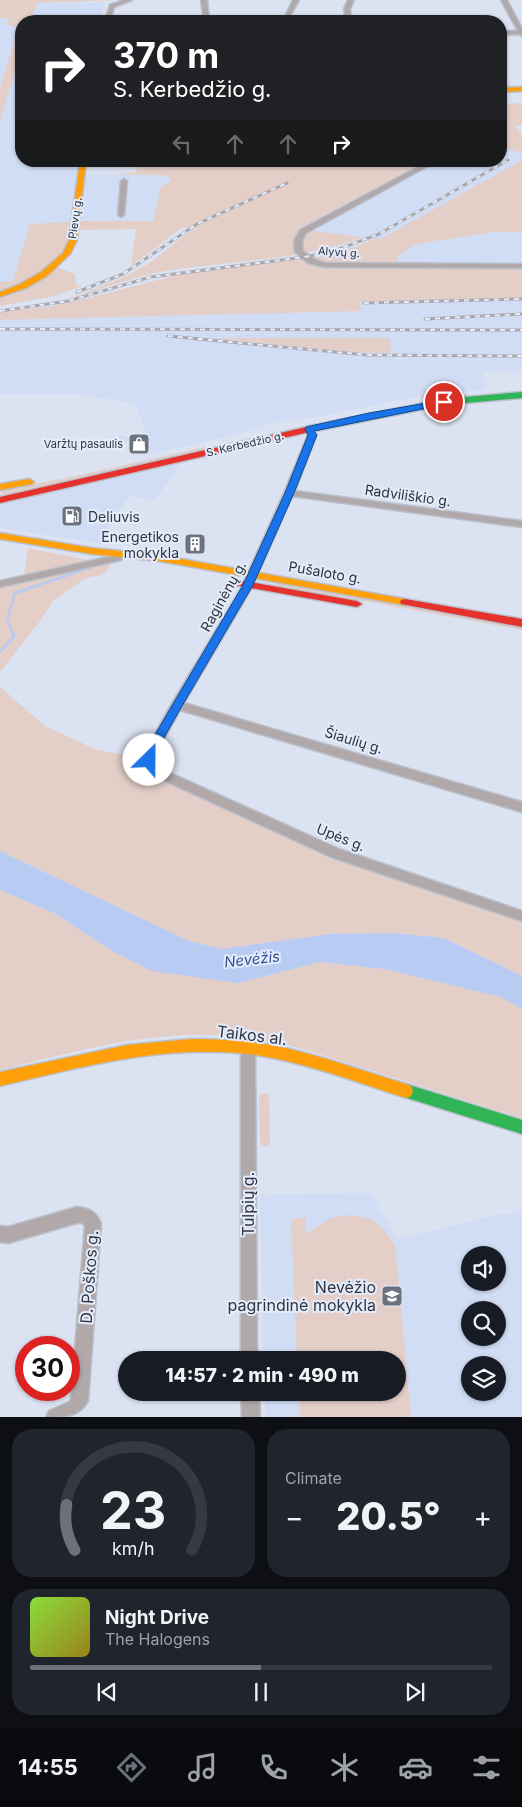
<!DOCTYPE html>
<html lang="en">
<head>
<meta charset="utf-8">
<style>
  body { margin:0; font-family:Inter,sans-serif; background:#20242c; color:#f1f3f6; height:100vh; display:flex; flex-direction:column; font-size:19px; white-space:nowrap }
  * { box-sizing:border-box; margin:0 }
  p { font-size:16px; color:#9ea1a6 }
  .icon { flex:none; width:28px; height:28px; fill:none; stroke:currentColor; stroke-width:2; stroke-linecap:round; stroke-linejoin:round }
  .map { position:relative; height:1417px; overflow:hidden }
  .side { display:flex; flex-direction:column; gap:12px; padding:12px; background:#0d0f14; flex:1 }
  .side>* { flex:none }
  .banner { position:absolute; left:15px; top:15px; width:492px; height:152px; border-radius:20px; box-shadow:0 1px 4px #0004; background:#202124; color:#fff; overflow:hidden }
  .controls { position:absolute; left:461px; top:1246px; display:grid; gap:10px }
  .controls a { display:grid; place-items:center; width:45px; height:45px; border-radius:50%; background:#171b24; box-shadow:0 1px 4px #0004; font-size:25px }
  .speed { position:absolute; left:15px; top:1336px; display:flex; gap:10px; font-size:25px; font-weight:700; text-align:center }
  .speed>* { display:grid; place-content:center; width:65px; height:65px; border-radius:50%; background:#171b24; box-shadow:0 1px 4px #0004; line-height:1 }
  .speed .limit { border:8px solid #d22; background:#fff; color:#111 }
  .pin { position:absolute; display:grid; place-items:center; width:42px; height:42px; color:#fff; margin:-21px; border:2px solid #fff; border-radius:50%; box-shadow:0 1px 5px #0007 }
  .me { position:absolute; width:55px; margin:-28px; rotate:23deg; stroke-linejoin:round; filter:drop-shadow(0 0 4px #0008) }
  .turn { display:flex; align-items:center; gap:18px; height:105px; padding:0 15px; font-size:22px }
  .turn .icon { width:65px; height:65px; stroke-width:2.5 }
  .turn b { display:block; font-size:35px; line-height:42px }
  .lanes { display:flex; align-items:center; height:48px; padding:0 15px; background:#0003; justify-content:center; gap:25px; direction:ltr }
  .lanes .off { opacity:.35 }
  .big { font-size:38px; font-weight:800; line-height:1.1 }
  .side .widget { flex:1; display:flex; flex-direction:column; justify-content:center; gap:8px; min-width:0; padding:0 18px; border-radius:20px; background:#20242c }
  .side .dial { align-items:center; gap:0 }
  .dial svg { height:130px; overflow:visible; fill:none; stroke:#363941; stroke-width:7; stroke-linecap:round; text-anchor:middle }
  .dial text { fill:#f1f3f6; stroke:none }
  .song { display:flex; align-items:center; gap:15px }
  .cover { width:60px; height:60px; border-radius:8px; background:linear-gradient(135deg,hsl(90 70% 55%),hsl(50 70% 35%)) }
  .played { height:5px; border-radius:2px; background:linear-gradient(90deg,#6c727d 50%,#363941 50%) }
  .keys { display:flex; justify-content:space-around; direction:ltr }
  .heat { display:flex; justify-content:space-between; align-items:center; font-size:28px; direction:ltr }
  .side .tiles { flex:1; display:grid; gap:12px; grid-template-columns:1fr 1fr }
  .widget:last-child { grid-column:span 2 }
  .trip { position:absolute; left:118px; top:1351px; width:288px; height:50px; border-radius:25px; background:#171b24; box-shadow:0 1px 4px #0004; font-weight:800; line-height:50px; text-align:center }
  .tab-bar { display:flex; height:80px; justify-content:space-around; align-items:center; background:#090b0e; color:#9ea1a6 }
  .tab-bar .icon { width:35px; height:35px }
  .tab-bar .current { color:#6c727d }
  .tab-bar b { font-size:22px; color:#f1f3f6 }
  .map>svg:first-child { display:block }
  .built { fill:#d1dcf5; fill-rule:evenodd }
  .green { fill:#e3cec8 }
  .water { fill:#b8cbf2 }
  .lines { fill:none; stroke-linecap:round; stroke-linejoin:round }
  .stream-far1 { stroke:#b8cbf2; stroke-width:2.5 }
  .stream { stroke:#b8cbf2; stroke-width:3 }
  .street-casing { stroke:#bac0cc; stroke-width:3 }
  .fast-casing { stroke:#bac0cc; stroke-width:3 }
  .slow-casing { stroke:#bac0cc; stroke-width:3 }
  .jam-casing { stroke:#bac0cc; stroke-width:3 }
  .street { fill:#b0a8a9; fill-rule:evenodd }
  .fast { fill:#30b455; fill-rule:evenodd }
  .slow { fill:#ff9f0a; fill-rule:evenodd }
  .jam { fill:#e5322d; fill-rule:evenodd }
  .rail-casing { stroke:#aba8ad; stroke-width:3 }
  .rail { stroke:#e4ecfc; stroke-width:2; stroke-dasharray:5; stroke-linecap:butt }
  .route { fill:#1a73e8; stroke:#114b97 }
  .labels { text-anchor:middle; dominant-baseline:central; stroke-width:4; stroke-linejoin:round; paint-order:stroke }
  .far-street-label { font-size:11px; fill:#30353f; stroke:#e4ecfc }
  .far-poi-label { font-size:11px; fill:#30353f; stroke:#e4ecfc; text-anchor:end }
  .street-label { font-size:14px; fill:#30353f; stroke:#e4ecfc }
  .poi-label { font-size:14px; fill:#30353f; stroke:#e4ecfc; text-anchor:start }
  .water-label { font-size:15px; font-style:italic; fill:#34529c; stroke:#e4ecfc }
  .near-street-label { font-size:16px; fill:#30353f; stroke:#e4ecfc }
  .near-poi-label { font-size:16px; fill:#30353f; stroke:#e4ecfc; text-anchor:end }
</style>
</head>
<body>
<div class="map">
<svg width="522" height="1417" viewBox="0 0 522 1417">
  <rect width="100%" height="100%" fill="#dbe2f1"/>
  <g class="built">
    <polygon points="104,2 101,21 31,21 37,3"/>
    <polygon points="0,18 7,18 21,25 0,87"/>
    <polygon points="21,52 21,161 82,161 77,175 161,175 171,178 170,182 161,186 153,221 71,222 23,250 13,281 0,282 0,121"/>
    <polygon points="501,147 522,153 522,160 381,239 297,230 426,161 501,161"/>
    <polygon points="493,232 522,232 522,268 398,268 397,257 416,244"/>
    <path d="M 522,298 L 522,371 L 483,371 L 486,389 L 414,397 L 299,420 L 283,421 L 250,429 L 238,434 L 142,456 L 140,446 L 115,442 L 120,436 L 144,440 L 147,434 L 135,403 L 75,394 L 0,394 L 0,320 L 361,311 L 359,302 ZM 222,338 L 389,338 L 391,353 L 368,353 Z"/>
    <polygon points="181,461 170,480 153,501 130,496 107,526 102,544 0,528 0,504"/>
    <path d="M 370,1193 L 398,1239 L 497,1215 L 522,1212 L 522,1417 L 265,1417 L 265,1393 L 396,1392 L 396,1360 L 264,1360 L 260,1195 ZM 470,1255 L 498,1255 L 498,1282 L 470,1282 ZM 470,1310 L 498,1310 L 498,1338 L 470,1338 ZM 470,1365 L 498,1365 L 498,1392 L 470,1392 Z"/>
  </g>
  <g class="green">
    <polygon points="0,0 118,0 37,3 31,21 21,21 21,52 0,121 0,87 20,26 8,25 7,18 0,18"/>
    <polygon points="522,103 522,125 515,126 522,136 522,153 501,147 501,104"/>
    <polygon points="522,160 522,232 493,232 416,244 397,257 398,268 522,268 522,298 360,302 361,311 0,320 0,312 47,307 81,300 177,275 318,257 355,247 375,238 381,239"/>
    <path d="M 139,161 L 161,161 L 161,167 L 180,167 L 195,161 L 426,161 L 298,229 L 363,237 C 304,260 240,260 178,269 C 139,274 102,290 64,299 C 91,290 121,280 146,265 C 163,255 176,240 193,230 L 186,227 L 180,229 L 131,266 L 136,229 L 79,230 L 80,221 L 153,221 L 161,186 L 170,182 L 171,178 L 161,175 L 116,175 L 136,172 Z"/>
    <path d="M 71,222 C 69,231 68,241 64,249 C 52,269 22,285 0,291 L 0,282 L 13,281 L 30,224 Z"/>
    <polygon points="59,268 75,274 76,284 81,287 50,297 0,306 0,299 19,293"/>
    <polygon points="212,338 390,338 391,353 348,352"/>
    <polygon points="205,447 208,448 2,495 1,489 62,479"/>
    <polygon points="28,548 112,565 102,575 86,578 53,601 40,621 0,672 0,587 23,581"/>
    <polygon points="278,582 522,626 522,630 276,585"/>
    <polygon points="0,687 45,726 97,750 149,760 154,771 335,853 522,916 522,976 444,938 392,933 331,934 222,949 189,941 0,851"/>
    <path d="M 0,890 L 54,913 L 112,951 L 238,983 L 320,962 L 384,969 L 501,997 L 522,1009 L 522,1118 L 300,1048 C 258,1039 215,1032 171,1036 C 113,1040 57,1056 0,1070 Z"/>
    <polygon points="264,1093 267,1093 269,1096 270,1142 269,1146 262,1146 260,1142 259,1096"/>
    <path d="M 350,1215 C 374,1217 382,1225 395,1245 L 411,1417 L 300,1417 L 299,1393 L 396,1392 L 396,1360 L 297,1360 L 291,1219 L 305,1218 L 306,1234 L 331,1218 Z"/>
  </g>
  <polygon class="water" points="0,851 189,941 222,949 331,934 392,933 444,938 522,976 522,1009 501,997 384,969 320,962 238,983 152,971 112,951 54,913 0,890"/>
  <g class="lines">
    <polyline class="stream-far1" points="11,639 14,636 7,619 15,593 95,566"/>
    <polyline class="stream" points="0,652 12,638"/>
    <g class="street-casing">
      <g id="street">
        <polygon points="124,0 132,0 114,7 110,21 105,21 110,5"/>
        <polygon points="201,0 207,0 209,21 204,21"/>
        <polygon points="293,0 299,0 287,21 283,21"/>
        <polygon points="348,0 354,0 350,9 351,21 346,21 344,9"/>
        <polygon points="501,0 507,0 522,29 522,36 519,34 501,35 501,31 518,31"/>
        <polygon points="429,161 437,161 306,233 302,241 303,251 314,259 325,263 522,264 522,268 325,267 308,263 295,252 294,241 300,230"/>
        <polygon points="124,179 127,181 124,215 121,217 118,215 121,181"/>
        <polygon points="309,426 312,427 316,435 295,491 522,521 522,527 292,496 251,589 184,703 522,802 522,812 180,710 158,750 155,760 159,768 339,849 522,911 522,921 331,857 150,774 143,760 146,750 171,705 241,589 284,493 308,435 305,429"/>
        <polygon points="117,555 121,556 122,558 121,560 0,587 0,581"/>
        <polygon points="248,1042 253,1043 255,1048 257,1360 241,1360 241,1048 243,1043"/>
        <path d="M 77,1207 C 89,1208 96,1212 101,1223 L 88,1401 C 79,1417 66,1417 46,1417 L 49,1411 L 69,1402 L 71,1399 L 85,1226 L 82,1223 L 77,1223 L 8,1243 L 0,1242 L 0,1226 L 8,1227 Z"/>
        <polygon points="241,1392 259,1392 260,1417 242,1417"/>
      </g>
    </g>
    <g class="fast-casing">
      <g id="fast">
        <polygon points="522,392 522,398 444,405 315,431 311,428 315,425 444,399"/>
        <polygon points="406,1084 522,1120 522,1134 401,1096 399,1091 401,1086"/>
      </g>
    </g>
    <g class="slow-casing">
      <g id="slow">
        <polygon points="522,87 522,91 501,92 501,88"/>
        <polygon points="80,161 86,161 77,240 70,254 47,276 26,288 0,297 0,292 20,284 41,272 63,253 69,240"/>
        <polygon points="29,479 34,482 32,484 0,490 0,484"/>
        <polygon points="0,533 92,548 159,555 405,599 410,602 405,605 159,561 92,554 0,539"/>
        <path d="M 192,1039 C 220,1039 248,1040 276,1046 C 320,1055 363,1071 406,1084 L 411,1086 L 413,1091 L 411,1096 L 406,1098 C 357,1082 307,1063 256,1055 C 169,1043 84,1066 0,1086 L 0,1072 L 127,1045 Z"/>
      </g>
    </g>
    <g class="jam-casing">
      <g id="jam">
        <polygon points="315,425 319,428 318,430 0,503 0,497"/>
        <polygon points="238,580 357,601 362,604 357,607 234,585 233,583 234,581"/>
        <polygon points="405,599 522,619 522,627 401,604 400,602 401,600"/>
      </g>
    </g>
    <use href="#street" class="street"/>
    <use href="#fast" class="fast"/>
    <use href="#slow" class="slow"/>
    <use href="#jam" class="jam"/>
    <g class="rail-casing">
      <g id="rail">
        <polyline points="77,292 123,274 197,224 287,183"/>
        <polyline points="364,303 522,299"/>
        <polyline points="0,311 68,301 151,277 305,257 334,251 379,234 508,160"/>
        <polyline points="425,319 522,314"/>
        <polyline points="0,329 522,330"/>
        <polyline points="168,336 367,355 522,356"/>
      </g>
    </g>
    <use href="#rail" class="rail"/>
  </g>
  <polygon class="route" points="444,400 447,401 447,404 314,431 317,435 294,493 253,585 182,706 157,750 153,763 144,763 143,760 146,750 243,585 285,493 308,435 305,429 306,427 369,413"/>
  <defs>
    <g id="shop-square" transform="scale(1.125)"><rect x="-9" y="-9" width="18" height="18" rx="4" fill="#6c727d" stroke="#e4ecfc"/><path d="M-5-2.5h2.3a2.7 3.5 0 0 1 5.4 0H5L5.5 6h-11ZM-1.5-2.5h3a1.5 2.3 0 0 0-3 0Z" fill="#fff"/></g>
    <g id="fuel-square" transform="scale(1.125)"><rect x="-9" y="-9" width="18" height="18" rx="4" fill="#6c727d" stroke="#e4ecfc"/><path d="M-5.5-6h7V0h2V4h1.3V-2.5L3-4.5l.8-.8L6-3V5H2.5V1h-1V6h-7ZM-4.2-4.7v3.2H.2V-4.7Z" fill="#fff"/></g>
    <g id="building-square" transform="scale(1.125)"><rect x="-9" y="-9" width="18" height="18" rx="4" fill="#6c727d" stroke="#e4ecfc"/><path d="M-4-6H4V6H1V3H-1V6H-4ZM-2.5-4.3h1.7v1.8h-1.7ZM.8-4.3h1.7v1.8H.8ZM-2.5-1h1.7V.8h-1.7ZM.8-1h1.7V.8H.8Z" fill="#fff"/></g>
    <g id="school-square" transform="scale(1.125)"><rect x="-9" y="-9" width="18" height="18" rx="4" fill="#6c727d" stroke="#e4ecfc"/><path d="M0-5L7-2L0 1L-7-2ZM-4 1L0 2.5L4 1V4Q0 6-4 4Z" fill="#fff"/></g>
  </defs>
  <g fill-rule="evenodd">
    <use href="#shop-square" x="139" y="444"/>
    <use href="#fuel-square" x="72" y="516"/>
    <use href="#building-square" x="195" y="544"/>
    <use href="#school-square" x="392" y="1296"/>
  </g>
  <g class="labels">
    <g class="far-street-label">
      <text transform="translate(75 218) rotate(-82)">Pievų g.</text>
      <text transform="translate(339 252) rotate(4)">Alyvų g.</text>
      <text transform="translate(245 444) rotate(-13)">S. Kerbedžio g.</text>
    </g>
    <g class="far-poi-label">
      <text x="123" y="444">Varžtų pasaulis</text>
    </g>
    <g class="street-label">
      <text transform="translate(408 495) rotate(8)">Radviliškio g.</text>
      <text transform="translate(325 572) rotate(10)">Pušaloto g.</text>
      <text transform="translate(223 596) rotate(-61)">Raginėnų g.</text>
      <text transform="translate(354 740) rotate(17)">Šiaulių g.</text>
      <text transform="translate(341 837) rotate(22)">Upės g.</text>
    </g>
    <g class="poi-label">
      <text x="88" y="516">Deliuvis</text>
      <text x="179" y="536" text-anchor="end">Energetikos<tspan x="179" dy="16">mokykla</tspan></text>
    </g>
    <g class="water-label">
      <text transform="translate(252 959) rotate(-6)">Nevėžis</text>
    </g>
    <g class="near-street-label">
      <text transform="translate(252 1035) rotate(7)">Taikos al.</text>
      <text transform="translate(248 1204) rotate(-90)">Tulpių g.</text>
      <text transform="translate(89 1277) rotate(-86)">D. Poškos g.</text>
    </g>
    <g class="near-poi-label">
      <text x="376" y="1287">Nevėžio<tspan x="376" dy="18">pagrindinė mokykla</tspan></text>
    </g>
  </g>
</svg>
<div class="controls">
<a><svg class="icon" aria-label="sound" viewBox="0 0 24 24"><path d="M4 9h4l5-4v14l-5-4H4zM17 9q2 3 0 6"/></svg></a>
<a><svg class="icon" aria-label="search" viewBox="0 0 24 24"><circle cx="10" cy="10" r="6"/><path d="M15 15l6 6"/></svg></a>
<a><svg class="icon" aria-label="layers" viewBox="0 0 24 24"><path d="M12 4l9 5-9 5-9-5zM3 14l9 5 9-5"/></svg></a>
</div>
<div class="speed"><div class="limit">30</div></div>
<div class="pin" style="left:444px;top:402px;background:#d93025"><svg class="icon" aria-label="arrive" viewBox="0 0 24 24"><path d="M6 21V4h12l-3 4 3 4H6"/></svg></div>
<svg class="me" style="left:149px;top:760px" viewBox="-20 -20 40 40"><circle r="19" fill="#fff"/><path d="M0-13L10 11 0 6-10 11z" fill="#1a73e8"/></svg>
<div class="trip">14:57 · 2 min · 490 m</div>
<div class="banner">
<div class="turn"><svg class="icon" aria-label="right" viewBox="0 0 24 24"><path d="M7 20v-9h11M14 6l5 5-5 5"/></svg><div><b>370 m</b>S. Kerbedžio g.</div></div>
<div class="lanes"><svg class="icon off" aria-label="left" viewBox="0 0 24 24"><path d="M17 20v-9H6M10 6l-5 5 5 5"/></svg><svg class="icon off" aria-label="ahead" viewBox="0 0 24 24"><path d="M12 20V5M6 11l6-6 6 6"/></svg><svg class="icon off" aria-label="ahead" viewBox="0 0 24 24"><path d="M12 20V5M6 11l6-6 6 6"/></svg><svg class="icon" aria-label="right" viewBox="0 0 24 24"><path d="M7 20v-9h11M14 6l5 5-5 5"/></svg></div>
</div>
</div>
<section class="side">
<div class="tiles">
<div class="widget dial"><svg viewBox="0 0 100 80">
<path d="M14 69A42 42 0 1 1 86 69"/>
<path d="M14 69A42 42 0 0 1 9 41" stroke="#6c727d"/>
<text x="50" y="56" font-size="32" font-weight="700">23</text>
<text x="50" y="72" font-size="11">km/h</text>
</svg></div>
<div class="widget"><p>Climate</p>
<div class="heat"><a>−</a><b class="big">20.5°</b><a>+</a></div>
</div>
<div class="widget">
<div class="song"><i class="cover"></i><div><b>Night Drive</b><p>The Halogens</p></div></div>
<div class="played"></div>
<div class="keys"><svg class="icon" aria-label="previous" viewBox="0 0 24 24"><path d="M18 5L8 12l10 7zM5 5v14"/></svg><svg class="icon" aria-label="pause" viewBox="0 0 24 24"><path d="M8 5v14M16 5v14"/></svg><svg class="icon" aria-label="next" viewBox="0 0 24 24"><path d="M6 5l10 7-10 7zM19 5v14"/></svg></div>
</div>
</div>
</section>
<nav class="tab-bar">
<b>14:55</b>
<svg class="icon current" aria-label="directions" viewBox="0 0 24 24"><path d="M12 3l9 9-9 9-9-9zM9 14v-3h6M13 9l2 2-2 2"/></svg>
<svg class="icon" aria-label="music" viewBox="0 0 24 24"><path d="M9 18V5l10-2v13"/><circle cx="6" cy="18" r="3"/><circle cx="16" cy="16" r="3"/></svg>
<svg class="icon" aria-label="phone" viewBox="0 0 24 24"><path d="M5 4h4l2 5-3 2q2 4 5 5l2-3 5 2v4C11 20 4 13 5 4z"/></svg>
<svg class="icon" aria-label="climate" viewBox="0 0 24 24"><path d="M12 3v18M4 7l16 10M4 17L20 7"/></svg>
<svg class="icon" aria-label="car" viewBox="0 0 24 24"><path d="M5 17H2v-5l4-1 3-4h7l3 4 3 1v5h-3M9 17h6M6 11h13"/><circle cx="7" cy="17" r="2"/><circle cx="17" cy="17" r="2"/></svg>
<svg class="icon" aria-label="filters" viewBox="0 0 24 24"><path d="M4 7h16M4 17h16"/><circle cx="9" cy="7" r="2"/><circle cx="15" cy="17" r="2"/></svg>
</nav>
</body>
</html>
